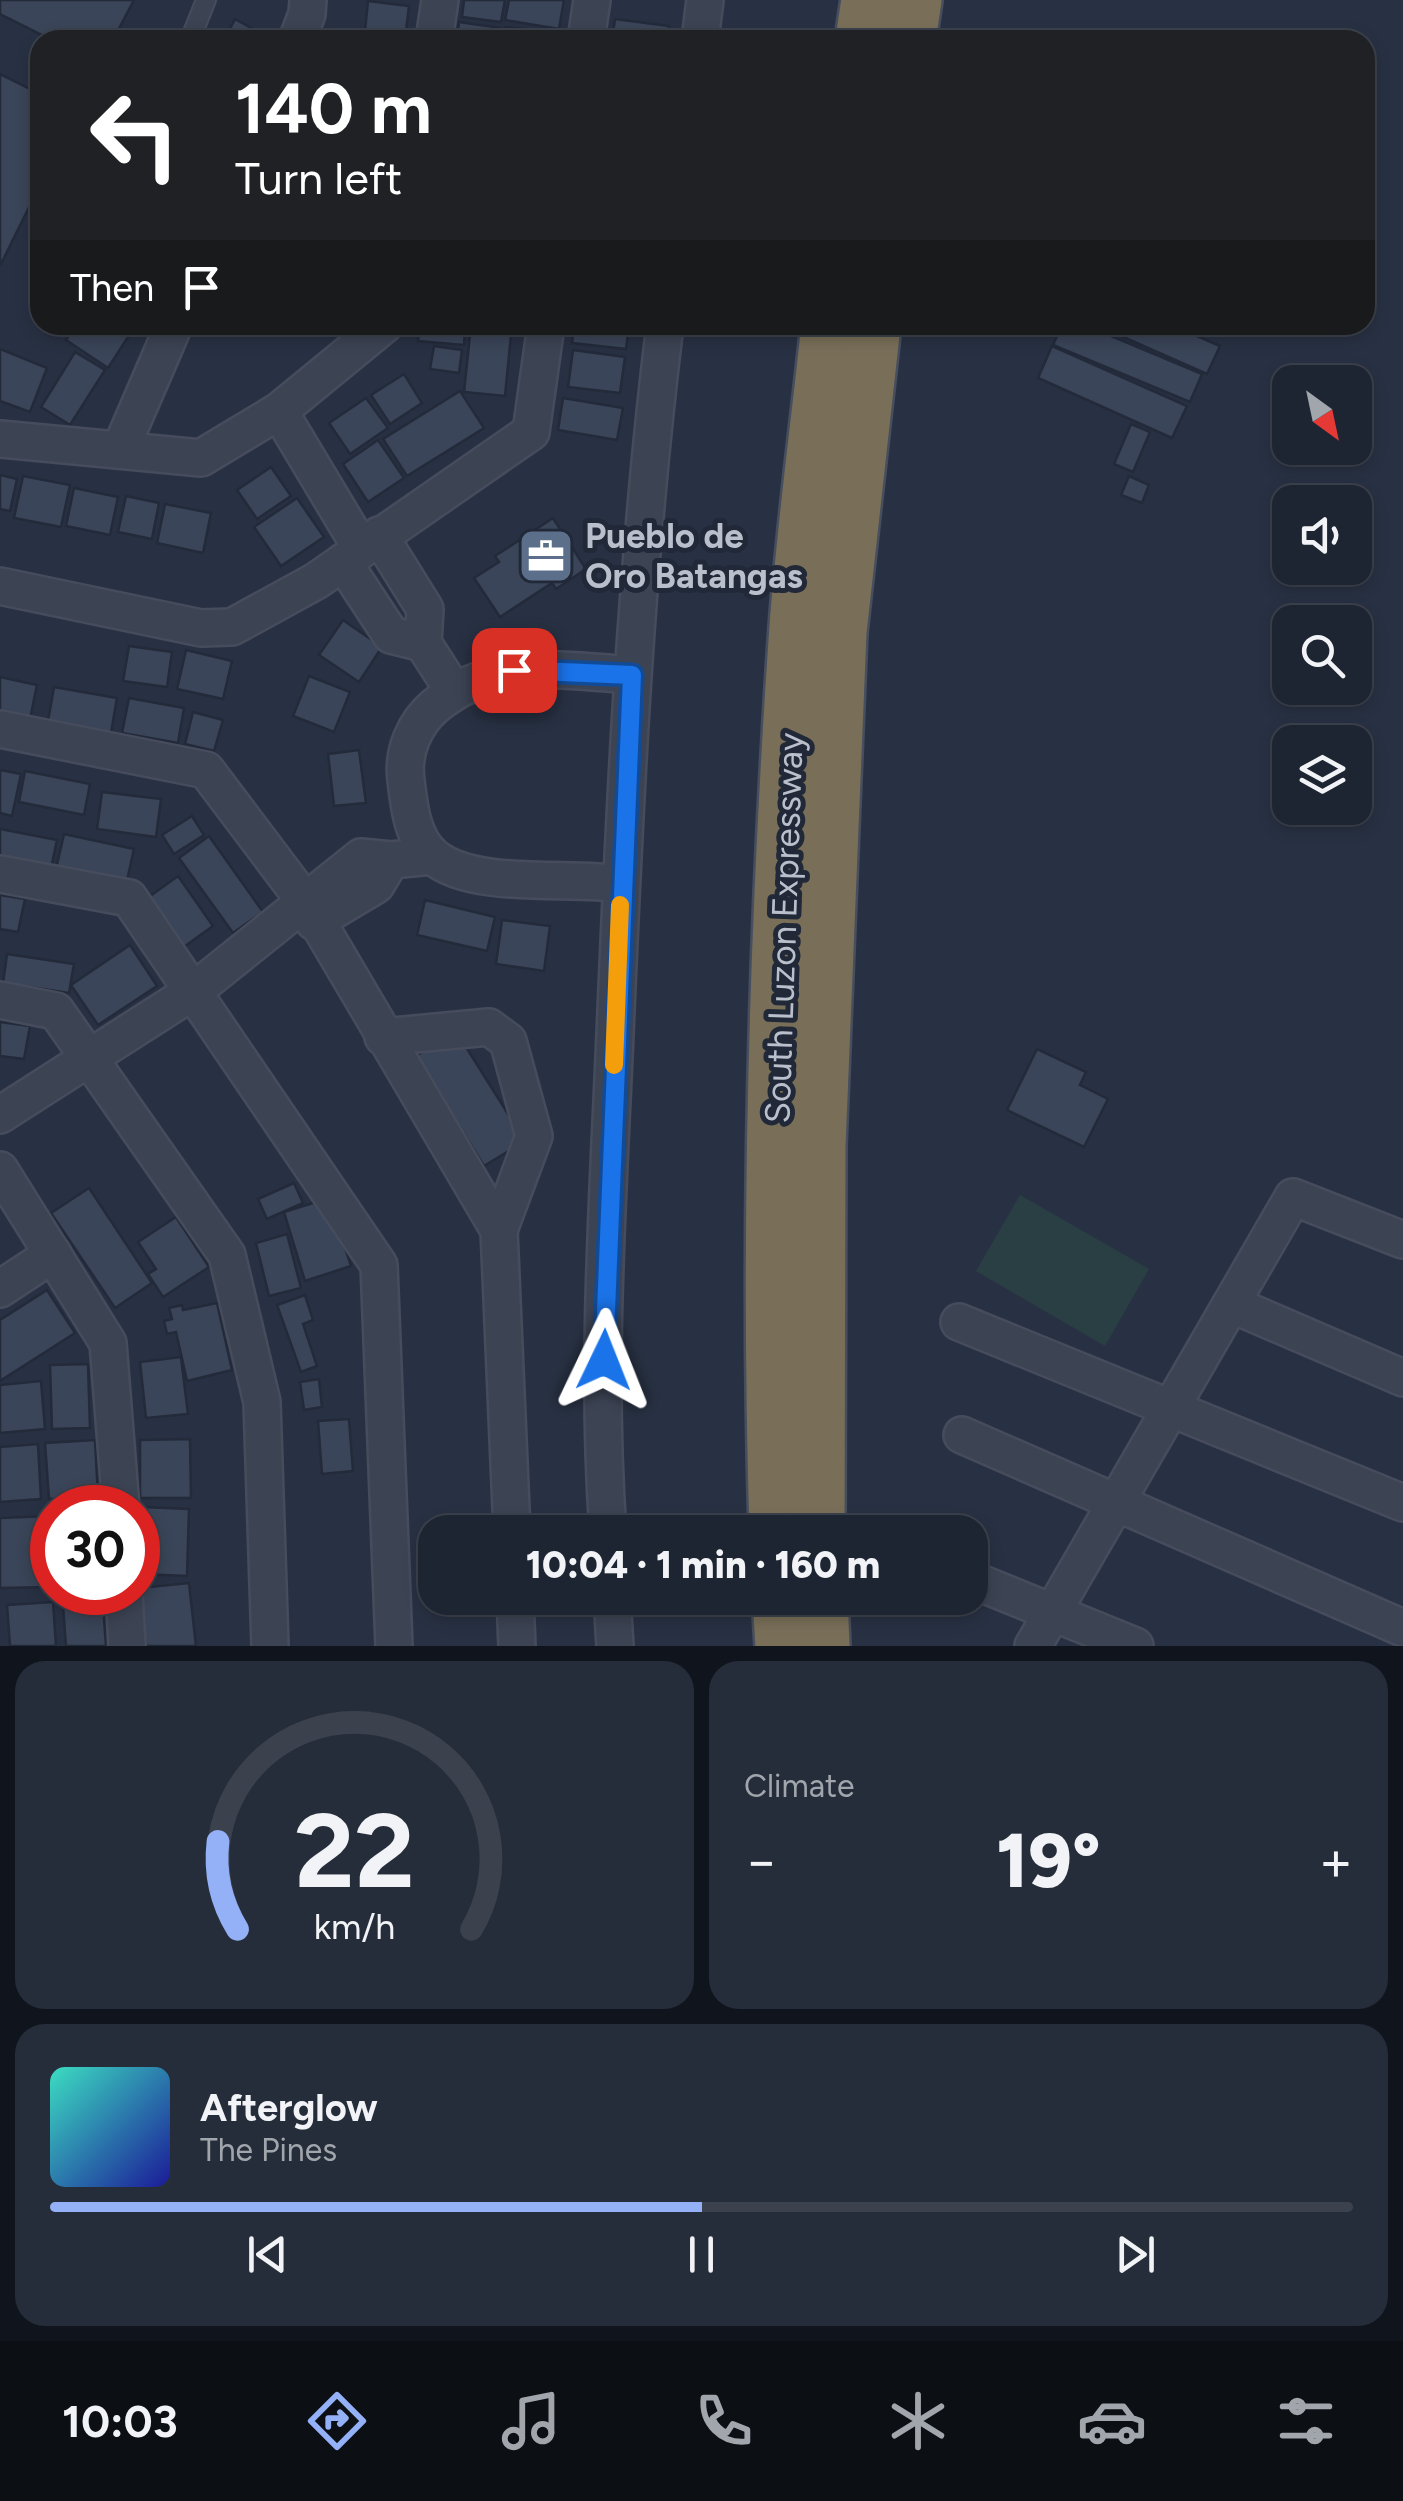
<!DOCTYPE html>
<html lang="en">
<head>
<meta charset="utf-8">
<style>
  body { margin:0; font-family:Figtree,sans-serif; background:#262d3a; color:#f1f3f6; height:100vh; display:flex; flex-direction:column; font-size:38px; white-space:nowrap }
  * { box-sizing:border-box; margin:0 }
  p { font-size:32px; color:#a1a5ac }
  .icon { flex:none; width:55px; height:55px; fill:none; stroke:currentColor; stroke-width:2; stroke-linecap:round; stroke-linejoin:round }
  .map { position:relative; height:1646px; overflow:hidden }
  .drawer { display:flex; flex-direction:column; gap:15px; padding:15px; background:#10141c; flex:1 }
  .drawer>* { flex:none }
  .banner { position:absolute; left:30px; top:30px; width:1345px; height:305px; border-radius:30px; box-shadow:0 5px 15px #0003,0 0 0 2px #3c424d; background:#202124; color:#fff; overflow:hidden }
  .needle { width:65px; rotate:147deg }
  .tools { position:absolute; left:1272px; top:365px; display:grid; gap:20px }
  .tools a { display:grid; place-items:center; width:100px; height:100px; border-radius:20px; background:#1e2532; box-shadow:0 5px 15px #0003,0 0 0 2px #3c424d; font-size:50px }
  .speed { position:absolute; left:30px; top:1485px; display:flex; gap:20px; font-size:50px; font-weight:700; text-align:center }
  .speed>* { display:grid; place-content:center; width:130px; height:130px; border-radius:50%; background:#1e2532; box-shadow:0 5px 15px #0003,0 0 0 2px #3c424d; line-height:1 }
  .speed .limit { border:15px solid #d22; background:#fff; color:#111 }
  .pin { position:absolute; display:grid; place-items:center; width:85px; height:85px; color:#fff; margin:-42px; border-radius:20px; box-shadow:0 5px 15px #0006 }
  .me { position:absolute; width:110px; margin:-55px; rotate:2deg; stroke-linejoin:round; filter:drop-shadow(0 0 8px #0008) }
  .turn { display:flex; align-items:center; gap:35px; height:210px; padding:0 40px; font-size:45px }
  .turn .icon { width:130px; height:130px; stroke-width:2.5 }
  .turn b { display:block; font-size:70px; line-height:85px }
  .then { display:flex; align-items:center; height:95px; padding:0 40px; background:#0003; gap:20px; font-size:38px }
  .big { font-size:75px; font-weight:800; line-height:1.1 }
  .drawer .card { flex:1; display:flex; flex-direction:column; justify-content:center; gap:15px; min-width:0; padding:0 35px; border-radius:30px; background:#262d3a }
  .drawer .dial { align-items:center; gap:0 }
  .dial svg { height:260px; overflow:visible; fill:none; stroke:#3c424d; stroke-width:7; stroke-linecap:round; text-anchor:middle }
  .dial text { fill:#f1f3f6; stroke:none }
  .song { display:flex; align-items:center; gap:30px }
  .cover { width:120px; height:120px; border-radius:15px; background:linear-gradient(135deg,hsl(170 70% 55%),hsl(240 70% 35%)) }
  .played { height:10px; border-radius:5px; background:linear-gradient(90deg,#94b1f7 50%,#3c424d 50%) }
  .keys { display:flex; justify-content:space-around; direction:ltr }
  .heat { display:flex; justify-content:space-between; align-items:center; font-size:55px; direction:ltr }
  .drawer .tiles { flex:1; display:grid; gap:15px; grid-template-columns:1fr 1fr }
  .card:last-child { grid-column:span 2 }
  .trip { position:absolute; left:418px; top:1515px; width:570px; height:100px; border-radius:30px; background:#1e2532; box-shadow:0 5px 15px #0003,0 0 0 2px #3c424d; font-weight:800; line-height:100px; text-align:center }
  .menu { display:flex; height:160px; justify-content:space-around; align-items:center; background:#0c0f14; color:#a1a5ac }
  .menu .icon { width:70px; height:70px }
  .menu .on { color:#94b1f7 }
  .menu b { font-size:45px; color:#f1f3f6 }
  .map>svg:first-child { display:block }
  .green { fill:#2a3f44 }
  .building { fill:#3a4559; stroke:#232a3a; stroke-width:2.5 }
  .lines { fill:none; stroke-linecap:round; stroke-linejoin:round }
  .lane-casing { stroke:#464c5c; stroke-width:22 }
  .street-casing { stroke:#464c5c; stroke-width:40 }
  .highway-casing { stroke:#474e5d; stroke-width:60 }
  .lane { stroke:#3c4353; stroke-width:18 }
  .street { stroke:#3c4353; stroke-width:35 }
  .highway { stroke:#796f59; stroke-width:55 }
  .route-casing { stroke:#114b97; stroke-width:25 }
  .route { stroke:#1a73e8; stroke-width:18 }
  .slow { stroke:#f59e0b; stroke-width:18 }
  .labels { text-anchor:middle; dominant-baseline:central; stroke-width:10; stroke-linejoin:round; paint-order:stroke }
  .poi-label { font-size:35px; font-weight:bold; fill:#babfcc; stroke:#212838; text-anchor:start }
  .street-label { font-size:35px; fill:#babfcc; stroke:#212838 }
</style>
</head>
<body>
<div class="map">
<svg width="1403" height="1646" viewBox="0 0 1403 1646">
  <rect width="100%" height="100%" fill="#283143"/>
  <polygon class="green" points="1020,1195 1149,1269 1105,1346 976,1271"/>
  <g class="building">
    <polygon points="0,0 134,0 113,40 52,40 0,14"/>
    <polygon points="464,0 505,0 501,22 462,17"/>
    <polygon points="509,0 564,0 559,29 505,20"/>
    <polygon points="368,1 409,6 405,40 364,40"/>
    <polygon points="235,19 273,40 224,40"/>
    <polygon points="615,19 669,26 666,40 612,40"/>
    <polygon points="459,22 501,28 499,40 457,40"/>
    <polygon points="505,27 554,32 553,40 504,40"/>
    <polygon points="0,74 40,94 40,185 0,266"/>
    <polygon points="76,325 117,325 130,334 108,368 66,340"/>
    <polygon points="420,325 465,325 464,345 418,341"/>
    <polygon points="471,325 512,325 505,396 464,392"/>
    <polygon points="574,325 629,325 626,349 572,343"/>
    <polygon points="1062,325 1085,325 1202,374 1190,402 1053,345"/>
    <polygon points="1096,325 1172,325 1220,346 1207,374"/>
    <polygon points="434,346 462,350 459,373 430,369"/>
    <polygon points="1052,346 1187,406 1172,438 1038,378"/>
    <polygon points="0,349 47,368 30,412 0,401"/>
    <polygon points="573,350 625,357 620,393 568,387"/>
    <polygon points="75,352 105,370 70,425 41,407"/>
    <polygon points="404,374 422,403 390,424 371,395"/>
    <polygon points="460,391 484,428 407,476 383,439"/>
    <polygon points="366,398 388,428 350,454 329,423"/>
    <polygon points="563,398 623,408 617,440 558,430"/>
    <polygon points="1131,424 1150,432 1133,472 1114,464"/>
    <polygon points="378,440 404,478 368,502 343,464"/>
    <polygon points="271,467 291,496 257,519 237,490"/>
    <polygon points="0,475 17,479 10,511 0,509"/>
    <polygon points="23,476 70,485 61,527 14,518"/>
    <polygon points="1129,476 1149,485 1142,503 1121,495"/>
    <polygon points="74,488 118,497 110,535 66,526"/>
    <polygon points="126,496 159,503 152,539 118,532"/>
    <polygon points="297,498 324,537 281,566 254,527"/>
    <polygon points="165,504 211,513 203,553 157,543"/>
    <polygon points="553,518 586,569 556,589 552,583 500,617 474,578 499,562 495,556"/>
    <polygon points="343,620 382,647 359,682 319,655"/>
    <polygon points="129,646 172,652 167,687 123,681"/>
    <polygon points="186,650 232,661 223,699 177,689"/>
    <polygon points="309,676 350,692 334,732 293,716"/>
    <polygon points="0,677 37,685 30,719 0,713"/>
    <polygon points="54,687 117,698 111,733 48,721"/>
    <polygon points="129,698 184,708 178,743 122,733"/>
    <polygon points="193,712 223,720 214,751 185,744"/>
    <polygon points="359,750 366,803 334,806 328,754"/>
    <polygon points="0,770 21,774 12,816 0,813"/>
    <polygon points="25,771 90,784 84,815 19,802"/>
    <polygon points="102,792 161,799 156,837 97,829"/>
    <polygon points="192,816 204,835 174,854 162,835"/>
    <polygon points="0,829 57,840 50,873 0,863"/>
    <polygon points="64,834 134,849 126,885 56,869"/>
    <polygon points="209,836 263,912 233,933 179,858"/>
    <polygon points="178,876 213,926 181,949 146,899"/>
    <polygon points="0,895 25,899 18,932 0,929"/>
    <polygon points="425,900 495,917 487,951 417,935"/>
    <polygon points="502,920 550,926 544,971 496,964"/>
    <polygon points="130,945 157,986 98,1025 71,985"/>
    <polygon points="7,954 74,964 69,993 3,983"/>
    <polygon points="0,1022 30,1026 24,1059 0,1056"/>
    <polygon points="456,1031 525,1141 484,1166 416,1056"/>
    <polygon points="1037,1049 1086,1072 1080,1085 1108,1099 1084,1147 1007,1110"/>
    <polygon points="294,1183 303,1203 267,1219 258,1199"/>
    <polygon points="89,1188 152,1283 115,1308 51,1213"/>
    <polygon points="329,1198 351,1266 305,1281 284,1212"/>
    <polygon points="176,1217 209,1267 163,1297 148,1274 156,1269 138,1242"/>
    <polygon points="287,1234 301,1288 269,1296 256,1243"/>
    <polygon points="47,1290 75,1333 0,1381 0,1320"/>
    <polygon points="305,1295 313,1320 303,1324 317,1366 301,1372 277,1305"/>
    <polygon points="217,1303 232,1370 187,1381 176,1332 167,1334 164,1321 172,1319 169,1308 182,1305 183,1310"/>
    <polygon points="181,1357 188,1414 146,1418 140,1362"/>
    <polygon points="88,1364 90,1428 52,1429 50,1365"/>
    <polygon points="319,1379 322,1407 304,1410 300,1382"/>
    <polygon points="41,1381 45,1429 0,1433 0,1385"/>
    <polygon points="349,1419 353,1471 322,1474 318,1421"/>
    <polygon points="190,1439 191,1498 140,1498 140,1440"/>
    <polygon points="95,1440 98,1496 49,1499 45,1443"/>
    <polygon points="38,1444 41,1499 0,1502 0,1447"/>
    <polygon points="143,1507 189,1509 187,1576 140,1574"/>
    <polygon points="50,1516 51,1587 0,1588 0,1518"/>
    <polygon points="189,1583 196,1646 145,1646 139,1588"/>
    <polygon points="102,1592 106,1646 66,1646 62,1593"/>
    <polygon points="53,1602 56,1646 10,1646 7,1605"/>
  </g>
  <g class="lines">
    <g class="lane-casing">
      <polyline id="lane" points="190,40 206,0"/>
    </g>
    <g class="street-casing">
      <g id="street">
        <polyline points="297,40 307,14 308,0"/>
        <polyline points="434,40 440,0"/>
        <polyline points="586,40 592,0"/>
        <polyline points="700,40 705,0"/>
        <polyline points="279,411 361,548"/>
        <polyline points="0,439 201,458 279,411 384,325"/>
        <polyline points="121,448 174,325"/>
        <polyline points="379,535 425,609 423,643 453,690"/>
        <polyline points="343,562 391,635 423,643"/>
        <polyline points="0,586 201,628 232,627 316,581 531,432 546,325"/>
        <polyline points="0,729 206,770 307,904 499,1230 512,1532"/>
        <polyline points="0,874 129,898 379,1265 394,1646"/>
        <path d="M 621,884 C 571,876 474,890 434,857 C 412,839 409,806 406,780 C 402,751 415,723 435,706 C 493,657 562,670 632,675"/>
        <polyline points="314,922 376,885 391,860"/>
        <polyline points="0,1000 56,1011 227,1255 262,1402 270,1646"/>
        <polyline points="383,1037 489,1027 508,1041 534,1136 499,1230"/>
        <polyline points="0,1115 195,990 361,857 391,860 432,856"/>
        <polyline points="0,1170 108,1343 121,1508"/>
        <polyline points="0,1289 53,1254"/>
        <polyline points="1231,1304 1403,1378"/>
        <polyline points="959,1322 1403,1503"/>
        <polyline points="962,1435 1403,1628"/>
        <path d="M 608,1532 C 596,1367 608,1200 615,1034 C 625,797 636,560 665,325"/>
        <polyline points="980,1583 1135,1646"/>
        <polyline points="124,1592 127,1646"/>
        <polyline points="515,1598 517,1646"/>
        <polyline points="612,1598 615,1646"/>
        <polyline points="1033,1646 1293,1197 1403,1240"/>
      </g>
    </g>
    <g class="highway-casing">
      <g id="highway">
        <polyline points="863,40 869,0"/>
        <polyline points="908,40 914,0"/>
        <path d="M 777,1532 C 768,1236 776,937 796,641 C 803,535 818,430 829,325"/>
        <polyline points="817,1532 818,1146 839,632 873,325"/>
        <polyline points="780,1598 783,1646"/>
        <polyline points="820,1598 822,1646"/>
      </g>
    </g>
    <use href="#lane" class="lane"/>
    <use href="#street" class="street"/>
    <use href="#highway" class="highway"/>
  </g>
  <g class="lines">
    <g class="route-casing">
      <polyline id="route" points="514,670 632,675 604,1360"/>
    </g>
    <use href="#route" class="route"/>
    <polyline class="slow" points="614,1065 620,905"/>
  </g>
  <defs>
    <g id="office-square" transform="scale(2.875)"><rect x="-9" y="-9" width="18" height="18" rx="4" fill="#5c6f8a" stroke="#212838"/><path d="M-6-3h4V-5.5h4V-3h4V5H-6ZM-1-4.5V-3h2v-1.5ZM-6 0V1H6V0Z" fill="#fff"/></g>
  </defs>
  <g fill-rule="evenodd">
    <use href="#office-square" x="546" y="556"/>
  </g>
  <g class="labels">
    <g class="poi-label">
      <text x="585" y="536">Pueblo de<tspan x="585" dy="40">Oro Batangas</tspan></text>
    </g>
    <g class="street-label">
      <text transform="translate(784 928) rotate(-88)">South Luzon Expressway</text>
    </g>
  </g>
</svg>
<div class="tools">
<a><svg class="needle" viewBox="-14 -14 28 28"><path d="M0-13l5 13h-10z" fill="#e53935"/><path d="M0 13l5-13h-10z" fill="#a1a5ac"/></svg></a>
<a><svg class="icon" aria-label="sound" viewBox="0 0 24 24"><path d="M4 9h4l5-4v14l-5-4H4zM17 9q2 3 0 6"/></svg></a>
<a><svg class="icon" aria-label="search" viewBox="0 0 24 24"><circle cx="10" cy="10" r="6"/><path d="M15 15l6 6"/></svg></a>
<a><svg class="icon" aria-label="layers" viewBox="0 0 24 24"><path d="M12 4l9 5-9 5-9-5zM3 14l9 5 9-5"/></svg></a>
</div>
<div class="speed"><div class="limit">30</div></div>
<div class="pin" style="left:514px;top:670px;background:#d93025"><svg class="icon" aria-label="arrive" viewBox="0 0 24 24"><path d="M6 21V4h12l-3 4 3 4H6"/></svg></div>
<svg class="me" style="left:604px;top:1360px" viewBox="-20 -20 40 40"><path d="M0-17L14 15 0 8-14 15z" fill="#1a73e8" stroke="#fff" stroke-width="4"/></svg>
<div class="trip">10:04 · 1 min · 160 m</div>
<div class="banner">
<div class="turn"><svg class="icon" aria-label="left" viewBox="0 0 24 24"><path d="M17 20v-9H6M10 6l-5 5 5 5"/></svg><div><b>140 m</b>Turn left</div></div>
<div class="then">Then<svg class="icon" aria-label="arrive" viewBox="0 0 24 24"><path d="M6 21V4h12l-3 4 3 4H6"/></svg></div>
</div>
</div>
<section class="drawer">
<div class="tiles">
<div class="card dial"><svg viewBox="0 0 100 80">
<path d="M14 69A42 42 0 1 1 86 69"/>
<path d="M14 69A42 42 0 0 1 8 42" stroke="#94b1f7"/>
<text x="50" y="56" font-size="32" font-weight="700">22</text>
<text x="50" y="72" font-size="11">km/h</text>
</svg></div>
<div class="card"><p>Climate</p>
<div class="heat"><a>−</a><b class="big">19°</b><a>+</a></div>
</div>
<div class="card">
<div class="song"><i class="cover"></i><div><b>Afterglow</b><p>The Pines</p></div></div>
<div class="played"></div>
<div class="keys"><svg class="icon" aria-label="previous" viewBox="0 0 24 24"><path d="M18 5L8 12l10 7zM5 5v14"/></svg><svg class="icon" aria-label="pause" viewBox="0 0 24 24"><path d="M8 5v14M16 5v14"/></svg><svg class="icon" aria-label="next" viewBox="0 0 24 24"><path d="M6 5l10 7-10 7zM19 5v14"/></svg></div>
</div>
</div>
</section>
<nav class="menu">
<b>10:03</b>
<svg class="icon on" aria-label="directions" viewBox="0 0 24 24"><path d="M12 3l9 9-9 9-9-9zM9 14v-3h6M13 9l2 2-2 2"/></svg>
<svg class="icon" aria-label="music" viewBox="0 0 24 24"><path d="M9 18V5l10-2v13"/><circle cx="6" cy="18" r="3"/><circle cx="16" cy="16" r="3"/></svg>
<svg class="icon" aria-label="phone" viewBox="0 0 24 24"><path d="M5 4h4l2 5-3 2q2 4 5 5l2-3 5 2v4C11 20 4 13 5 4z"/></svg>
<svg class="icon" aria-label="climate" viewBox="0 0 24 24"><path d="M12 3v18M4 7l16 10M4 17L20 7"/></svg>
<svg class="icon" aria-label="car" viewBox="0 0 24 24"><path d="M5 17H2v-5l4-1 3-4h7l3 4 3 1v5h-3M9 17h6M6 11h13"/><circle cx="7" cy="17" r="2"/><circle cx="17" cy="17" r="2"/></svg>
<svg class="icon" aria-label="filters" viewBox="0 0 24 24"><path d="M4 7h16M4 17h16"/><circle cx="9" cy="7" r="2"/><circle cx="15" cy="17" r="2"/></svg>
</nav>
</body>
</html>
